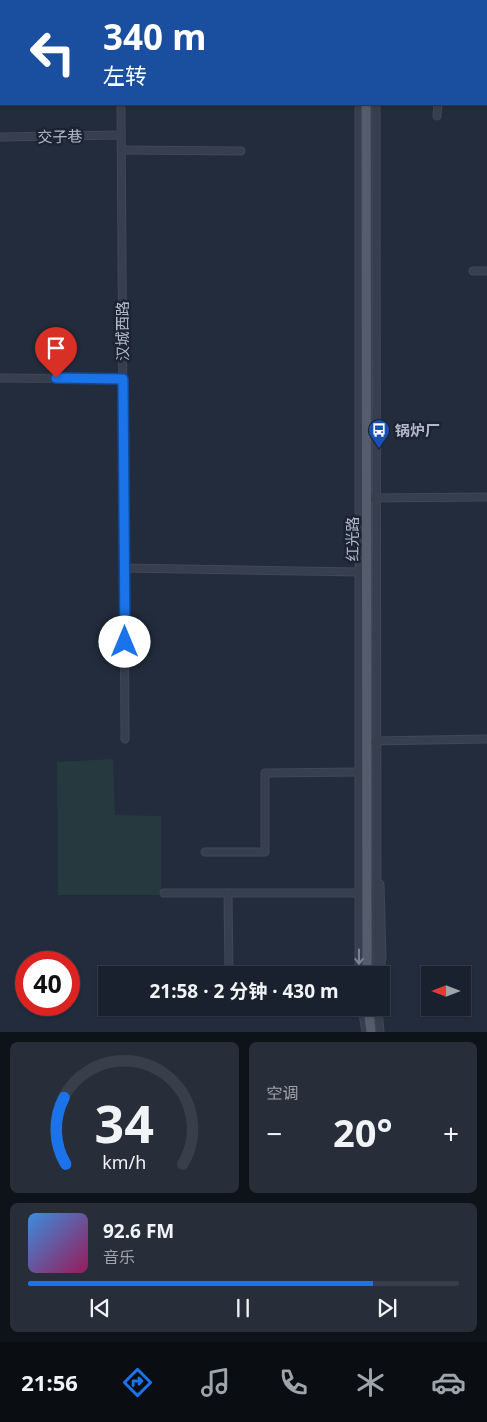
<!DOCTYPE html>
<html lang="zh">
<head>
<meta charset="utf-8">
<style>
  body { margin:0; font-family:"Noto Sans","Noto Sans SC",sans-serif; background:#272e3a; color:#f1f3f6; height:100vh; display:flex; flex-direction:column; font-size:19px; white-space:nowrap }
  * { box-sizing:border-box; margin:0 }
  p { font-size:16px; color:#9fa3aa }
  .icon { flex:none; width:28px; height:28px; fill:none; stroke:currentColor; stroke-width:2; stroke-linecap:round; stroke-linejoin:round }
  .map { position:relative; height:1032px; overflow:hidden }
  .panel { display:flex; flex-direction:column; gap:10px; padding:10px; background:#0e1219; flex:1 }
  .panel>* { flex:none }
  .top-card { position:absolute; left:0px; top:0px; width:488px; height:105px; box-shadow:0 1px 4px #0004,0 0 0 1px #383e4a; background:#1a4fa0; color:#fff; overflow:hidden }
  .needle { width:32px; rotate:270deg }
  .fabs { position:absolute; left:421px; top:966px; display:grid; gap:10px }
  .fabs a { display:grid; place-items:center; width:50px; height:50px; border-radius:0px; background:#1a212e; box-shadow:0 1px 4px #0004,0 0 0 1px #383e4a; font-size:25px }
  .speed { position:absolute; left:15px; top:951px; display:flex; gap:10px; font-size:25px; font-weight:700; text-align:center }
  .speed>* { display:grid; place-content:center; width:65px; height:65px; border-radius:50%; background:#1a212e; box-shadow:0 1px 4px #0004,0 0 0 1px #383e4a; line-height:1 }
  .speed .limit { border:8px solid #d22; background:#fff; color:#111 }
  .pin { position:absolute; display:grid; place-items:center; width:42px; height:42px; color:#fff; margin:-51px -21px; border-radius:50% 50% 50% 0; rotate:-45deg; box-shadow:0 0 5px #0007 }
  .pin .icon { rotate:45deg }
  .me { position:absolute; width:55px; margin:-28px; rotate:0deg; stroke-linejoin:round; filter:drop-shadow(0 0 4px #0008) }
  .turn { display:flex; align-items:center; gap:18px; height:105px; padding:0 20px; font-size:22px }
  .turn .icon { width:65px; height:65px; stroke-width:2.5 }
  .turn b { display:block; font-size:35px; line-height:42px }
  .big { font-size:38px; font-weight:700; line-height:1.1 }
  .panel .widget { flex:1; display:flex; flex-direction:column; justify-content:center; gap:8px; min-width:0; padding:0 18px; border-radius:8px; background:#272e3a }
  .panel .dial { align-items:center; gap:0 }
  .dial svg { height:130px; overflow:visible; fill:none; stroke:#383e4a; stroke-width:7; stroke-linecap:round; text-anchor:middle }
  .dial text { fill:#f1f3f6; stroke:none }
  .song { display:flex; align-items:center; gap:15px }
  .cover { width:60px; height:60px; border-radius:8px; background:linear-gradient(135deg,hsl(210 70% 55%),hsl(330 70% 35%)) }
  .played { height:5px; border-radius:2px; background:linear-gradient(90deg,#1a73e8 80%,#383e4a 80%) }
  .keys { display:flex; justify-content:space-around; direction:ltr }
  .heat { display:flex; justify-content:space-between; align-items:center; font-size:28px; direction:ltr }
  .panel .tiles { flex:1; display:grid; gap:10px; grid-template-columns:1fr 1fr }
  .widget:last-child { grid-column:span 2 }
  .trip { position:absolute; left:98px; top:966px; width:292px; height:50px; border-radius:0px; background:#1a212e; box-shadow:0 1px 4px #0004,0 0 0 1px #383e4a; font-weight:700; line-height:50px; text-align:center }
  .tab-bar { display:flex; height:80px; justify-content:space-around; align-items:center; background:#0a0d12; color:#9fa3aa }
  .tab-bar .icon { width:35px; height:35px }
  .tab-bar .active { color:#1a73e8 }
  .tab-bar b { font-size:22px; color:#f1f3f6 }
  .map>svg:first-child { display:block }
  .green { fill:#25393e }
  .lines { fill:none; stroke-linecap:round; stroke-linejoin:round }
  .minor-casing { stroke:#404756; stroke-width:9 }
  .major-casing { stroke:#404756; stroke-width:11 }
  .minor { stroke:#373e4d; stroke-width:7 }
  .major { stroke:#555d6d; stroke-width:9 }
  .oneway { stroke:#7b8291 }
  .route-casing { stroke:#114b97; stroke-width:12 }
  .route { stroke:#1a73e8; stroke-width:9 }
  .labels { text-anchor:middle; dominant-baseline:central; stroke-width:5; stroke-linejoin:round; paint-order:stroke }
  .street-label { font-size:15px; fill:#b3b9c8; stroke:#1c2332 }
  .poi-label { font-size:15px; font-weight:bold; fill:#b3b9c8; stroke:#1c2332; text-anchor:start }
</style>
</head>
<body>
<div class="map">
<svg width="487" height="1032" viewBox="0 0 487 1032">
  <rect width="100%" height="100%" fill="#232c3d"/>
  <polygon class="green" points="113,759 115,815 161,816 161,895 58,895 57,762"/>
  <g class="lines">
    <g class="minor-casing">
      <g id="minor">
        <polyline points="121,0 121,1"/>
        <polyline points="359,0 359,1"/>
        <polyline points="376,0 376,1"/>
        <polyline points="121,104 125,739"/>
        <polyline points="376,104 377,975"/>
        <polyline points="437,116 438,104"/>
        <polyline points="0,137 121,135"/>
        <polyline points="121,150 241,151"/>
        <polyline points="473,271 487,271"/>
        <polyline points="0,378 123,379"/>
        <polyline points="371,498 487,497"/>
        <polyline points="124,568 360,572"/>
        <polyline points="372,741 487,739"/>
        <polyline points="205,852 265,852 265,773 360,772"/>
        <polyline points="380,884 382,958"/>
        <polyline points="164,893 359,893"/>
        <polyline points="228,893 229,975"/>
        <polyline points="359,975 359,104"/>
        <polyline points="381,1004 381,954"/>
        <polyline points="362,1008 366,1032"/>
        <polyline points="378,1008 380,1032"/>
      </g>
    </g>
    <g class="major-casing">
      <g id="major">
        <polyline points="371,0 371,1"/>
        <polyline points="366,104 367,975"/>
        <polyline points="368,1008 371,1032"/>
      </g>
    </g>
    <use href="#minor" class="minor"/>
    <use href="#major" class="major"/>
  </g>
  <defs><path id="oneway-shaft" d="M-6 0H5M1.5-3L5.5 0L1.5 3" fill="none" stroke-width="1.6" stroke-linecap="round" stroke-linejoin="round" transform="scale(1.25)"/></defs>
  <use class="oneway" href="#oneway-shaft" transform="translate(359 957) rotate(90)"/>
  <g class="lines">
    <g class="route-casing">
      <polyline id="route" points="56,378 123,379 125,642"/>
    </g>
    <use href="#route" class="route"/>
  </g>
  <defs>
    <g id="bus-pin" transform="scale(1.125)"><path d="M0 17L-7.5 6A9.5 9.5 0 1 1 7.5 6Z" fill="#1a4fb4" stroke="#1c2332"/><path d="M-5-6H5V4H4V6H2V4H-2V6H-4V4H-5ZM-3.5-4V0h7V-4ZM-3.5 1.2v1.5H-2V1.2ZM2 1.2v1.5H3.5V1.2Z" fill="#fff"/></g>
  </defs>
  <g fill-rule="evenodd">
    <use href="#bus-pin" x="379" y="430"/>
  </g>
  <g class="labels">
    <g class="street-label">
      <text transform="translate(60 136) rotate(-1)">交子巷</text>
      <text transform="translate(122 331) rotate(-90)">汉城西路</text>
      <text transform="translate(352 539) rotate(-90)">红光路</text>
    </g>
    <g class="poi-label">
      <text x="395" y="430">锅炉厂</text>
    </g>
  </g>
</svg>
<div class="fabs">
<a><svg class="needle" viewBox="-14 -14 28 28"><path d="M0-13l5 13h-10z" fill="#e53935"/><path d="M0 13l5-13h-10z" fill="#9fa3aa"/></svg></a>
</div>
<div class="speed"><div class="limit">40</div></div>
<div class="pin" style="left:56px;top:378px;background:#d93025"><svg class="icon" aria-label="arrive" viewBox="0 0 24 24"><path d="M6 21V4h12l-3 4 3 4H6"/></svg></div>
<svg class="me" style="left:125px;top:642px" viewBox="-20 -20 40 40"><circle r="19" fill="#fff"/><path d="M0-13L10 11 0 6-10 11z" fill="#1a73e8"/></svg>
<div class="trip">21:58 · 2 分钟 · 430 m</div>
<div class="top-card">
<div class="turn"><svg class="icon" aria-label="left" viewBox="0 0 24 24"><path d="M17 20v-9H6M10 6l-5 5 5 5"/></svg><div><b>340 m</b>左转</div></div>
</div>
</div>
<section class="panel">
<div class="tiles">
<div class="widget dial"><svg viewBox="0 0 100 80">
<path d="M14 69A42 42 0 1 1 86 69"/>
<path d="M14 69A42 42 0 0 1 13 28" stroke="#1a73e8"/>
<text x="50" y="56" font-size="32" font-weight="700">34</text>
<text x="50" y="72" font-size="11">km/h</text>
</svg></div>
<div class="widget"><p>空调</p>
<div class="heat"><a>−</a><b class="big">20°</b><a>+</a></div>
</div>
<div class="widget">
<div class="song"><i class="cover"></i><div><b>92.6 FM</b><p>音乐</p></div></div>
<div class="played"></div>
<div class="keys"><svg class="icon" aria-label="previous" viewBox="0 0 24 24"><path d="M18 5L8 12l10 7zM5 5v14"/></svg><svg class="icon" aria-label="pause" viewBox="0 0 24 24"><path d="M8 5v14M16 5v14"/></svg><svg class="icon" aria-label="next" viewBox="0 0 24 24"><path d="M6 5l10 7-10 7zM19 5v14"/></svg></div>
</div>
</div>
</section>
<nav class="tab-bar">
<b>21:56</b>
<svg class="icon active" aria-label="directions" viewBox="0 0 24 24"><path d="M12 3l9 9-9 9-9-9zM9 14v-3h6M13 9l2 2-2 2"/></svg>
<svg class="icon" aria-label="music" viewBox="0 0 24 24"><path d="M9 18V5l10-2v13"/><circle cx="6" cy="18" r="3"/><circle cx="16" cy="16" r="3"/></svg>
<svg class="icon" aria-label="phone" viewBox="0 0 24 24"><path d="M5 4h4l2 5-3 2q2 4 5 5l2-3 5 2v4C11 20 4 13 5 4z"/></svg>
<svg class="icon" aria-label="climate" viewBox="0 0 24 24"><path d="M12 3v18M4 7l16 10M4 17L20 7"/></svg>
<svg class="icon" aria-label="car" viewBox="0 0 24 24"><path d="M5 17H2v-5l4-1 3-4h7l3 4 3 1v5h-3M9 17h6M6 11h13"/><circle cx="7" cy="17" r="2"/><circle cx="17" cy="17" r="2"/></svg>
</nav>
</body>
</html>
